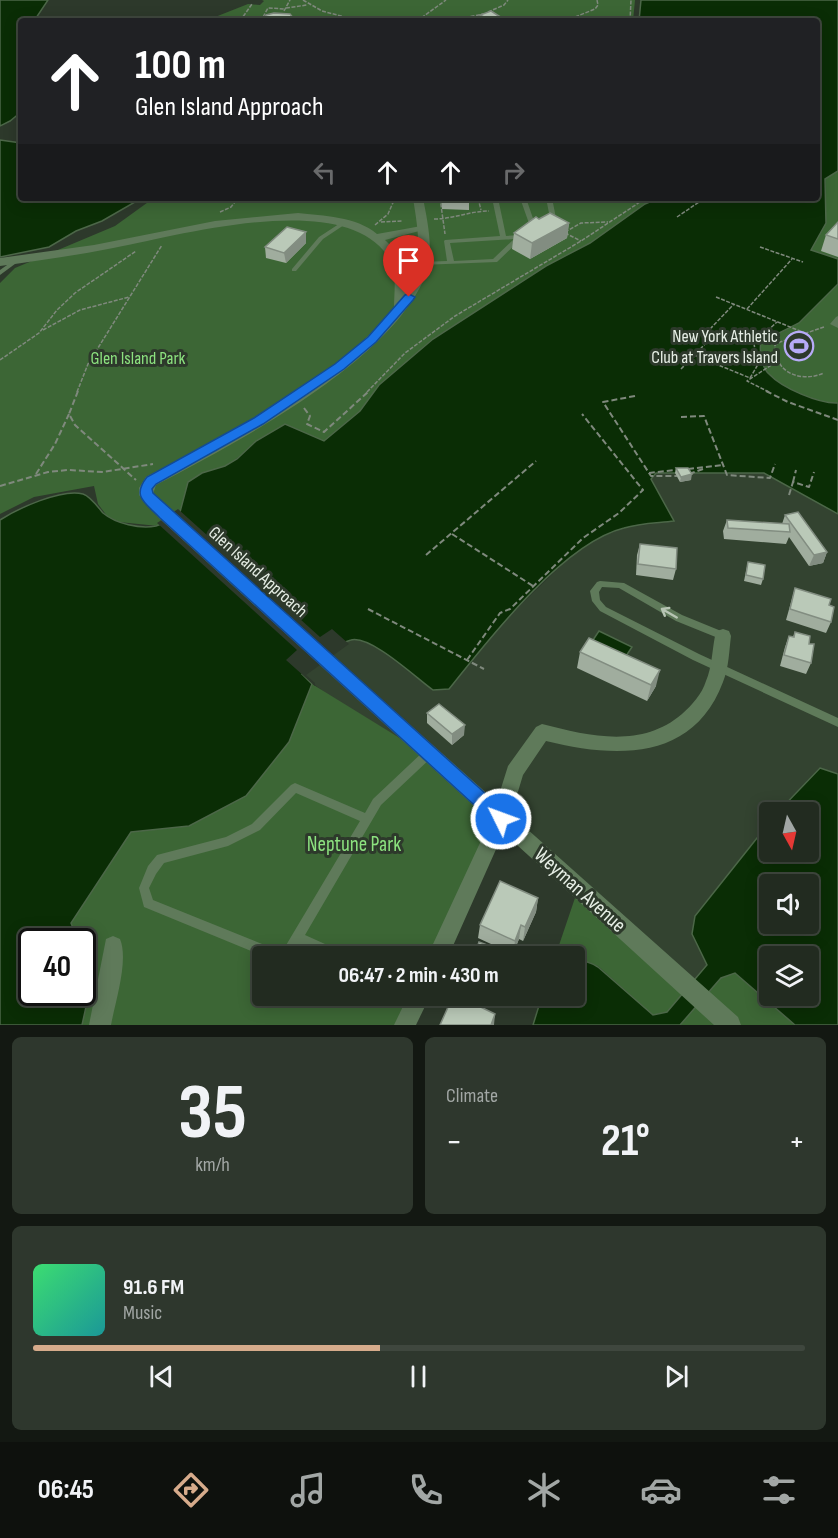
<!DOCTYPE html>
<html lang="en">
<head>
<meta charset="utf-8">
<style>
  body { margin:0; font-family:"Sofia Sans Condensed",sans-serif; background:#2e372d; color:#f1f3f6; height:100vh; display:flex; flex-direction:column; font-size:22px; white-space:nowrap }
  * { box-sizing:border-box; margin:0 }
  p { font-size:20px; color:#a2a7a5 }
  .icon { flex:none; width:33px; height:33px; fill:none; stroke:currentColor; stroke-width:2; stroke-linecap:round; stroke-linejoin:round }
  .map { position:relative; height:1025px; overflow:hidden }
  .sheet { display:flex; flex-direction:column; gap:12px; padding:12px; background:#131812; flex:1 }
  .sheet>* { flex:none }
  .banner { position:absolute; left:18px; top:18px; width:802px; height:183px; border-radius:6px; box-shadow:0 3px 15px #0003,0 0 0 2px #3f473e; background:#202124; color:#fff; overflow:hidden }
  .needle { width:39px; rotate:172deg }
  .controls { position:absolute; left:759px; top:802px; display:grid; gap:12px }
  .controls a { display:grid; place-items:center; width:60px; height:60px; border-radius:6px; background:#222b20; box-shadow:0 3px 15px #0003,0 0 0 2px #3f473e; font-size:30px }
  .speed { position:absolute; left:18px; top:928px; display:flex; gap:12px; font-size:30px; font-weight:700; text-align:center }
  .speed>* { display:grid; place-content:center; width:78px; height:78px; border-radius:50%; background:#222b20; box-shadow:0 3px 15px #0003,0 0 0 2px #3f473e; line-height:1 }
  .speed .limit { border:3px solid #111; border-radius:9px; background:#fff; color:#111 }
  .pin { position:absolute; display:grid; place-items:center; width:51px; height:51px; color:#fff; margin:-62px -26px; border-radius:50% 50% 50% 0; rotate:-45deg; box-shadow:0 0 6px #0007 }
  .pin .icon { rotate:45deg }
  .me { position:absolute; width:66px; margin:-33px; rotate:312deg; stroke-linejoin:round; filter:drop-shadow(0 0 4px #0008) }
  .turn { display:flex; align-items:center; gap:21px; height:126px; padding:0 18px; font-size:27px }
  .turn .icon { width:78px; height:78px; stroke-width:2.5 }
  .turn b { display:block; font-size:42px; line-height:51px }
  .lanes { display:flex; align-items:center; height:57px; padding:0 18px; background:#0003; justify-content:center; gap:30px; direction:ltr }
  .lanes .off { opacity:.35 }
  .big { font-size:45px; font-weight:700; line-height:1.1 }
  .sheet .widget { flex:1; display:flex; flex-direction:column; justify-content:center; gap:9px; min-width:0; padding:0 21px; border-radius:9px; background:#2e372d }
  .sheet .dial { align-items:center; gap:0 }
  .dial b { font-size:78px; line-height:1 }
  .song { display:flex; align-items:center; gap:18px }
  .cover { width:72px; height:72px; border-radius:9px; background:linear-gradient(135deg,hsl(140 70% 55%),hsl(180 70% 35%)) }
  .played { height:6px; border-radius:3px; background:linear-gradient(90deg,#d6ab8b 45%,#3f473e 45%) }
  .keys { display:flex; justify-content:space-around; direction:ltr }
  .heat { display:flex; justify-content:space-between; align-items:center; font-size:33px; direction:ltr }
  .sheet .tiles { flex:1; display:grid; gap:12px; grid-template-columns:1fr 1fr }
  .widget:last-child { grid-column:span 2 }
  .trip { position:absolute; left:252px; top:946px; width:333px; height:60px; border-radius:6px; background:#222b20; box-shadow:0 3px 15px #0003,0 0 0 2px #3f473e; font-weight:700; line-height:60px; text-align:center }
  .menu { display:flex; height:96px; justify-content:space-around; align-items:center; background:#0e110d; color:#a2a7a5 }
  .menu .icon { width:42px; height:42px }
  .menu .on { color:#d6ab8b }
  .menu b { font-size:27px; color:#f1f3f6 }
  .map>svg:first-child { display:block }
  .built { fill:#334330 }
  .green { fill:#3c6635 }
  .water { fill:#0a2d05; stroke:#4c6748; stroke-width:1.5; fill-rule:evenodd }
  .pier { fill:#2d392b }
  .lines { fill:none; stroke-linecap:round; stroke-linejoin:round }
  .path-far1 { stroke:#7f897d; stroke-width:1.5; stroke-dasharray:4 1.5; stroke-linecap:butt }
  .path { stroke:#7f897d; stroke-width:2; stroke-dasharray:6 3; stroke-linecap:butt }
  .service { fill:#5f7a5a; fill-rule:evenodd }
  .minor { fill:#5f7a5a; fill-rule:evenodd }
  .tertiary { fill:#5f7a5a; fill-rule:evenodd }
  .wall { fill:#a0ad9e }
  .shaded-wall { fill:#828d81 }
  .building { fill:#bac9b8; stroke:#828d81; stroke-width:1.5 }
  .oneway { stroke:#b7c5b4 }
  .route { fill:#1a73e8; stroke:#114b97; stroke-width:1.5 }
  .labels { text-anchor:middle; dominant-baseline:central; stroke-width:6; stroke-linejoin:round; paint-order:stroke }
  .poi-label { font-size:18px; fill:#e6eee5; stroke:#2d392b; text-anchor:end }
  .park-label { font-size:18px; fill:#8ce27f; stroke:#2d392b }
  .street-label { font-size:18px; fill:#e6eee5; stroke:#2d392b }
  .near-park-label { font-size:21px; fill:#8ce27f; stroke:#2d392b }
  .near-street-label { font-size:21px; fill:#e6eee5; stroke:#2d392b }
</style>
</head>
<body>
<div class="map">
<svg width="838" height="1025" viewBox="0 0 838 1025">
  <rect width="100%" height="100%" fill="#2d392b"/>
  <polygon class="built" points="656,473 764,473 838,514 838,774 819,768 777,813 770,813 769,823 695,916 692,935 707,965 686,990 416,748 328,695 301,674 348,641 359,639 372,644 433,690 449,689 501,624 569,558 600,537 623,528 674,521 651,478"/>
  <g class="green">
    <polygon points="262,0 635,0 633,21 205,21 248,4 260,5 264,1"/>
    <polygon points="838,171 838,259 811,250 826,223 825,179"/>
    <path d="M 176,198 L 659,198 L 645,204 L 590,243 L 546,266 L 433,339 L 379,385 L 360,411 L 324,441 L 256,441 C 247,449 238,459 227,465 C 213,472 202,472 188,482 L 180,512 L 158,526 L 119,522 L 107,516 L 98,504 L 94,486 L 34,497 L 0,514 L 0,283 L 15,268 L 115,226 L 151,200 L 172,200 Z"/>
    <path d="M 838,284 L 838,403 C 819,404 782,388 769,374 C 762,368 759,351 761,342 L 799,323 Z"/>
    <polygon points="312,684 416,748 496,818 428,957 262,957 262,996 409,996 395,1025 82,1025 93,975 83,950 82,942 79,942 71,923 131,832 189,826 289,742"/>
    <polygon points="577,892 686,990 667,1012 654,1016 598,966 575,960 574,957 555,957"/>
    <polygon points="735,973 795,1025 680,1025 721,978"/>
  </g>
  <g class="water">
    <polygon points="0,0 48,0 34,21 21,21 21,112 10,121 0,126"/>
    <path d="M 641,0 L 838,0 L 838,171 L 825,179 L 826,223 L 811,250 L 838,259 L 838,284 L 799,323 L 761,342 C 759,351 762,368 769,374 C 782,388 819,404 838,403 L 838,514 L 764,473 L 656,473 L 651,479 L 674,521 C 658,523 640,523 624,528 C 563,543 488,640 449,689 L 433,690 C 416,678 371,635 351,640 C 337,643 314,665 302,674 L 312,684 L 289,742 L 246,796 L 189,826 L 131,832 L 71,923 L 79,942 L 32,942 L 32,993 L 82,993 L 83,950 L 93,975 L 82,1025 L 0,1025 L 0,520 C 17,509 62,488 83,494 C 90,496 98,507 103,513 C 116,524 140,529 156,526 C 164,524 173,517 180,512 L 188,482 L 202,473 L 225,466 L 237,459 L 256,441 L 285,424 L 324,441 L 360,411 L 379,385 L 433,339 L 546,266 L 590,243 L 645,204 L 659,198 L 818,198 L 818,21 L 639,21 Z"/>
    <polygon points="0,140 21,143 21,198 142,198 102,221 76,231 49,247 0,257"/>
    <polygon points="599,631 632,647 622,662 589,646"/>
    <path d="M 820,768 L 838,774 L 838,1025 L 795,1025 L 735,973 L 721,978 L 680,1025 L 533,1025 L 542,996 L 574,996 L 575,960 C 584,960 590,962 598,967 L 653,1015 L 667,1012 L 707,965 L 692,934 L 695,916 L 769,823 L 770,852 L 808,852 L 808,813 L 777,813 ZM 770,885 L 808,885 L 808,924 L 770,924 ZM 770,957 L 808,957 L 808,996 L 770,996 Z"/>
  </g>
  <polygon class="pier" points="178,509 320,637 332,629 349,644 306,675 315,683 315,686 286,660 297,650 157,523"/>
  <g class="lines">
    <g class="path-far1">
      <polyline points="303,0 322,11 360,21"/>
      <polyline points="286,8 307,5"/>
      <polyline points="284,11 290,0"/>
      <polyline points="488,12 504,5 508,0"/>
      <polyline points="263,17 268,8 285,9"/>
      <polyline points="240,21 252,4"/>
      <polyline points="417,21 446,0"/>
      <polyline points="449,21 483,14"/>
      <polyline points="565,21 595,9 598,5 597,0"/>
      <polyline points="630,21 631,0"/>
      <polyline points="440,198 445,234"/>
      <polyline points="478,198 481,210"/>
      <polyline points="692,198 700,201"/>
      <polyline points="220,212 231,207 238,198"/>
      <polyline points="677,217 705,198"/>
      <path d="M 434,219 C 453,219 470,211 489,211"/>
      <polyline points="381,222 402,221"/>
      <polyline points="375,225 388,214 395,198"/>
      <polyline points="565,232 581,223 608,222"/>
      <polyline points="565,233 581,241"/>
      <polyline points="760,247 803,262"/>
      <polyline points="716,297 805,333"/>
      <polyline points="747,309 792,259"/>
      <path d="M 824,327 L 780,342 L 775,345 C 774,373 801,383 824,373"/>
      <polyline points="710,329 734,304"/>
      <polyline points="43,330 80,310 129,297"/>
      <polyline points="694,355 750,378 757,366 754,343 777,322"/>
      <polyline points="0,360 39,333 57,310 75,293 136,251"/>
      <polyline points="681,369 706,343"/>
      <polyline points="77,392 88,364 162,245"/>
      <polyline points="367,392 405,353 455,316 581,241 646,198"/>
      <polyline points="769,392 747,381 776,362"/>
    </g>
    <g class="path">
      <polyline points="78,391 69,414 75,425 136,480"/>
      <polyline points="766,391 788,402 838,420"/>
      <polyline points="635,396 603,402 649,473 676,470"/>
      <polyline points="304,408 310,416 307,424 324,432 369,391"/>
      <polyline points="681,417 704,416 727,475 770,478 775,464"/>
      <polyline points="688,469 723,465"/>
      <polyline points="649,473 651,476 677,476"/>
      <polyline points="36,474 55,444 69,414"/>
      <polyline points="689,474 703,469"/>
      <polyline points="793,482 796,470"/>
      <polyline points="0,486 48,472 68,470 103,472 153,464"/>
      <polyline points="789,495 793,482 809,487 814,472"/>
      <polyline points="452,534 533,586"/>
      <polyline points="426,555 536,461"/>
      <polyline points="368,609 484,669"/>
      <polyline points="467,660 500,613 510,609 583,538 619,513 643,490 582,414"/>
    </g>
    <g class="service">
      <path d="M 492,198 L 498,198 L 506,236 L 520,235 L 523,237 L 497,262 L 420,265 L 420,263 L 422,262 L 447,261 L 444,241 L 445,240 L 500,236 ZM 514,239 L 493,259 L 454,261 L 450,243 Z"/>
      <polygon points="520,198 526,198 537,230 532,233 529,231 531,229"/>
      <polygon points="546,198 552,198 556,218 553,223 551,224 548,222 550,218"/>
      <polygon points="345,220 347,221 347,223 323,239 296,271 292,271 292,269 319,237"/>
      <polygon points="17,258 20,260 19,261 0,275 0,270"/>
      <polygon points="838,316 838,328 830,324 836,317"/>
      <polygon points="600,581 624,583 682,615 726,633 728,636 726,639 723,640 676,621 619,588 602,587 599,592 600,600 606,607 699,654 838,718 838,727 693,660 600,611 592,601 590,591 597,582"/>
      <path d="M 429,749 L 433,750 L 434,753 L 433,756 L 381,805 L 305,935 L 345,953 L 347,957 L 328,957 L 300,944 L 292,957 L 266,957 L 144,907 L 139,888 L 148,866 L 157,855 L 226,837 L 252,824 L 291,785 L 295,783 L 365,813 L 373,799 L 425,750 ZM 296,793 L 360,821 L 282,952 L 153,900 L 149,888 L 156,874 L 164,863 L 228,846 L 260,830 Z"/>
    </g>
    <g class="minor">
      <path d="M 298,213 C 323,216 356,216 377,234 L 427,225 L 427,229 L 385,240 C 403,256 414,287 404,311 L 400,312 L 394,308 C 394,291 398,269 387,255 C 340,188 175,237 108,249 C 72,256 36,261 0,266 L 0,258 L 94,245 L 215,221 Z"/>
      <path d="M 723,629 L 729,631 L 731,636 C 729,651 729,667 723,682 C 693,762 615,758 546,741 L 523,775 L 510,818 L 448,957 L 427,957 L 492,817 L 508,766 L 536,727 L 542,724 C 589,736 641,749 682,714 C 692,705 702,694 706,681 C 712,667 712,651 715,636 L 717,631 Z"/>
      <path d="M 113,936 L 120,939 C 129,960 115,1003 111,1025 L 89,1025 L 106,939 Z"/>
      <polygon points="408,996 430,996 416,1025 394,1025"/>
    </g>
    <path class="tertiary" d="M 413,198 L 423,198 C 428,224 435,254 424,279 C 387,364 236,443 156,485 L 153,494 L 170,511 L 738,1017 L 741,1025 L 714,1025 L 160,519 L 139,495 L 139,488 L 146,477 C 222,438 377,358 412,279 C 423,254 417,224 413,198 Z"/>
  </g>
  <g class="wall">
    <polygon points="480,15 499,20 483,21 480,19"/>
    <polygon points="441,198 469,198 469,210 442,209"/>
    <polygon points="539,219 569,223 567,238 530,259 512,249 514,233"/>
    <polygon points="838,222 838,257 821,251 826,235"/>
    <polygon points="306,232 306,243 286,263 266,258 265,247"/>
    <polygon points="676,468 691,480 680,482 675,473"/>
    <polygon points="785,515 827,552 823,563 809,566 789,537 786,544 724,539 723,531 727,520 782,524"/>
    <polygon points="640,544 676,569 673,580 636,575 637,555"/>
    <polygon points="748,562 763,579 761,585 744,581"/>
    <polygon points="795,588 829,605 831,622 826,633 786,620"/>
    <polygon points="795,632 809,644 811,663 806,674 780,666 785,647 789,636 793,637"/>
    <polygon points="580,652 656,686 647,701 577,668"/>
    <polygon points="427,713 464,735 452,745 427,723"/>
    <polygon points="538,898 536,912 523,941 519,939 513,954 478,938 480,925"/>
  </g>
  <g class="shaded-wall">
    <polygon points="499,16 499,20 488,21 488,19"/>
    <polygon points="569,223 567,238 530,259 532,243"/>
    <polygon points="306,232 306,243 286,263 284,253"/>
    <polygon points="692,474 691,480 680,482 681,477"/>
    <polygon points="827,552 823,563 809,566 814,555"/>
    <polygon points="660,670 656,686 647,701 651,685"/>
    <polygon points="465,725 464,735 452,745 452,734"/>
    <polygon points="538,898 536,912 523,941 525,927"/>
    <polygon points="521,925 519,939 513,954 515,941"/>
    <polygon points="495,1014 494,1025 491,1025"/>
  </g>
  <g class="building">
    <polygon points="491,11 499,16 488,19 480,15"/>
    <polygon points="274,13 290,14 294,19 291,21 266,21 263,20 266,15"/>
    <polygon points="442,198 469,198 469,200"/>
    <polygon points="550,213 569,223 532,243 514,233 536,217 539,219"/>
    <polygon points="838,222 838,239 826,235"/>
    <polygon points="287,227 306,232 284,253 265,247"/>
    <polygon points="676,468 688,468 692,474 681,477"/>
    <polygon points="798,512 827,552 814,555 785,515"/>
    <polygon points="727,520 789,524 790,532 728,528"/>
    <polygon points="640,544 677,548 676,569 638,564"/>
    <polygon points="748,562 765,565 763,579 746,575"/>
    <polygon points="795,588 831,599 829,605 834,607 831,622 790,609"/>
    <polygon points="795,632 810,636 809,644 814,644 811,663 784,655 789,636 794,637"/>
    <polygon points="589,638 660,670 651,685 580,652"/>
    <polygon points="439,704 465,725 452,734 427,713"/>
    <polygon points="500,881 538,898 525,927 521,925 515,941 480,925"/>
    <polygon points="479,942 498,949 496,955 502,957 474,957"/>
    <polygon points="453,996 458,996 495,1014 491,1025 440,1025"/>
  </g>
  <defs><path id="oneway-shaft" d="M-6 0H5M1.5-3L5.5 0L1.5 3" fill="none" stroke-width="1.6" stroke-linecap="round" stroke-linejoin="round" transform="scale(1.5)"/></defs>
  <use class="oneway" href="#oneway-shaft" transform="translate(669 613) rotate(-150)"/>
  <path class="route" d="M 409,294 L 415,297 L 413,300 L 376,342 L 344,369 L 263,424 L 156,484 L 152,489 L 153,493 L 507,813 L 510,819 L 507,824 L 501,826 L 495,824 L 160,518 C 146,503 131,497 147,477 L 254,418 L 335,364 L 368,337 L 405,295 Z"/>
  <defs>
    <g id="stadium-ring" transform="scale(1.5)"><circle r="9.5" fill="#2d392b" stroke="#b7abf7" stroke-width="1.5"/><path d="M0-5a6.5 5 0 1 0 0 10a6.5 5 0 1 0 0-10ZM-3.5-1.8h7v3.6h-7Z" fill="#b7abf7"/></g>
  </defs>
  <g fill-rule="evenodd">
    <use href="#stadium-ring" x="799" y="346"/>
  </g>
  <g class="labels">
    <g class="poi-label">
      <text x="778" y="336">New York Athletic<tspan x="778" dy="21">Club at Travers Island</tspan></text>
    </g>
    <g class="park-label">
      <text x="138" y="358">Glen Island Park</text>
    </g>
    <g class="street-label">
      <text transform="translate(258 572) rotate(42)">Glen Island Approach</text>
    </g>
    <g class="near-park-label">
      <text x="354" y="844">Neptune Park</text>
    </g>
    <g class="near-street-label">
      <text transform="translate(580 890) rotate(42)">Weyman Avenue</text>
    </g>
  </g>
</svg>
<div class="controls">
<a><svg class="needle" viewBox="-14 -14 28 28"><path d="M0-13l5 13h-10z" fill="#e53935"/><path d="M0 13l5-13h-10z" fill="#a2a7a5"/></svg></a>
<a><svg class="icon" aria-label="sound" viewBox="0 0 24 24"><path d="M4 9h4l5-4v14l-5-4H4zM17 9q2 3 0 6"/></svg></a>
<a><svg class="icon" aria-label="layers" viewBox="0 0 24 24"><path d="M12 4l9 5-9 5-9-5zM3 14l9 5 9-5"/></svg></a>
</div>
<div class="speed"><div class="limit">40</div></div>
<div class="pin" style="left:409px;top:297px;background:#d93025"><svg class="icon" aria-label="arrive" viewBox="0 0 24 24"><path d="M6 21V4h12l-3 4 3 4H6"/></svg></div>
<svg class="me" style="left:501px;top:819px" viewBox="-20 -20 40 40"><circle r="17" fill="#1a73e8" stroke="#fff" stroke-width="3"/><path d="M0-11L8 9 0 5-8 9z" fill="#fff"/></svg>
<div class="trip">06:47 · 2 min · 430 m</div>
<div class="banner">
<div class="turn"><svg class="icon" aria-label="ahead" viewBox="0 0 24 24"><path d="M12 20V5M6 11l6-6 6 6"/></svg><div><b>100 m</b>Glen Island Approach</div></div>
<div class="lanes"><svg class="icon off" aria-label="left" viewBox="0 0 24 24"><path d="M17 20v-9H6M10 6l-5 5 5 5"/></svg><svg class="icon" aria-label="ahead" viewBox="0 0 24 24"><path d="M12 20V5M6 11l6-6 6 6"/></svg><svg class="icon" aria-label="ahead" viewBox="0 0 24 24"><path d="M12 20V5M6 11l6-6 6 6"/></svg><svg class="icon off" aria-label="right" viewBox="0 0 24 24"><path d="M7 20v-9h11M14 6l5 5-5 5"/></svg></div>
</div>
</div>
<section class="sheet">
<div class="tiles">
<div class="widget dial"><b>35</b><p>km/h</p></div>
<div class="widget"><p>Climate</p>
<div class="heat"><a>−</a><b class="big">21°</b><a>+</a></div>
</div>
<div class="widget">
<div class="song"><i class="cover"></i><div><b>91.6 FM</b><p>Music</p></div></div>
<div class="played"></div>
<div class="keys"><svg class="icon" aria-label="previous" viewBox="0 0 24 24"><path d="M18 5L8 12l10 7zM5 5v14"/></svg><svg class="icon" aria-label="pause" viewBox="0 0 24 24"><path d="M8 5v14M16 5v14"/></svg><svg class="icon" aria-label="next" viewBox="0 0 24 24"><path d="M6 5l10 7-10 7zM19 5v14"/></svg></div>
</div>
</div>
</section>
<nav class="menu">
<b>06:45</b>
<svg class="icon on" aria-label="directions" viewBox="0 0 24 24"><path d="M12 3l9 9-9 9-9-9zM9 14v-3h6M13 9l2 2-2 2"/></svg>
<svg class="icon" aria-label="music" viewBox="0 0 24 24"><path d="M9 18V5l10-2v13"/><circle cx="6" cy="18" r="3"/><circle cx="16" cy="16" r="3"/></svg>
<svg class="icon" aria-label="phone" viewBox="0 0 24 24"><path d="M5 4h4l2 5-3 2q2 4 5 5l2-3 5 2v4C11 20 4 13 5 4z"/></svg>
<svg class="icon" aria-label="climate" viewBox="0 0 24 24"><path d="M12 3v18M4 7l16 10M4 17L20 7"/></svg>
<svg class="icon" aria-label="car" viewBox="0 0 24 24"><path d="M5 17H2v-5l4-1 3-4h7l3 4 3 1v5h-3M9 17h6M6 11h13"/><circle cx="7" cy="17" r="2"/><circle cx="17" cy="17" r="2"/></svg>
<svg class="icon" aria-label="filters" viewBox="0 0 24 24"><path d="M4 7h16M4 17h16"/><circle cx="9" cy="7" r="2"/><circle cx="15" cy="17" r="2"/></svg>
</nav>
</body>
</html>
